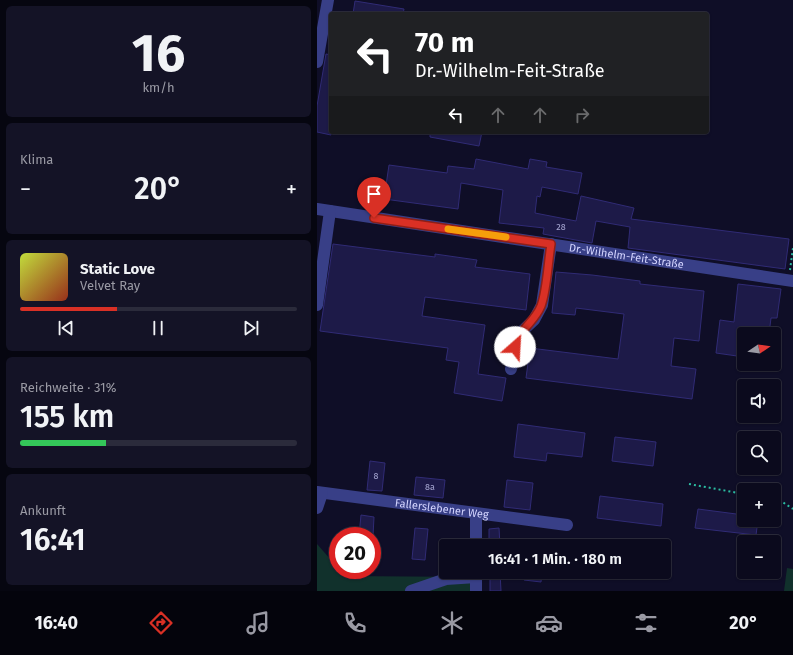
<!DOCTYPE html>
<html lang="de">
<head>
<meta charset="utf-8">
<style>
  body { margin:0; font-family:"Fira Sans",sans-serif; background:#141326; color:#f1f3f6; height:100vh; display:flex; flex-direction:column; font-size:15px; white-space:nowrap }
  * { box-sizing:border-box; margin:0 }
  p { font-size:13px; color:#9a9aa4 }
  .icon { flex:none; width:22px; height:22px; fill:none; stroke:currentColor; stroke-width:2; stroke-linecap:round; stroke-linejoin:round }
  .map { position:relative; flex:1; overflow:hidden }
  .drawer { display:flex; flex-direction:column; gap:6px; padding:6px; background:#060610; width:317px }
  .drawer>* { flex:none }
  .hud { position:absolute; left:12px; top:12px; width:380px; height:122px; border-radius:4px; box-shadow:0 1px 3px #0004,0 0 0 1px #2b2b3b; background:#202124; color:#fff; overflow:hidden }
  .needle { width:26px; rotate:77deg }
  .buttons { position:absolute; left:420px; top:327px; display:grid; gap:8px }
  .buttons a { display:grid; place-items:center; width:44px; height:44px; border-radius:4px; background:#0b0a1d; box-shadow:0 1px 3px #0004,0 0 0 1px #2b2b3b; font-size:20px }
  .speed { position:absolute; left:12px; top:527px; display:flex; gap:8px; font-size:20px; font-weight:700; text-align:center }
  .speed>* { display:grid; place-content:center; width:52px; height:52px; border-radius:50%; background:#0b0a1d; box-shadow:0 1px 3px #0004,0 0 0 1px #2b2b3b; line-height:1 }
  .speed .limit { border:6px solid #d22; background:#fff; color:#111 }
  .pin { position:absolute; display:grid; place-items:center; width:34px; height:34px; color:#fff; margin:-41px -17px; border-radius:50% 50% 50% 0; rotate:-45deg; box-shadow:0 0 4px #0007 }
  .pin .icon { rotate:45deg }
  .me { position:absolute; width:44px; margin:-22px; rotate:26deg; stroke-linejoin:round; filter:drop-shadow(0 0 3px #0008) }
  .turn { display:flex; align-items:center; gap:14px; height:84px; padding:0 20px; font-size:18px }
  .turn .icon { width:52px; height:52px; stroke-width:2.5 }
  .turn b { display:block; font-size:28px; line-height:34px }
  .lanes { display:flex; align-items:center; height:38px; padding:0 20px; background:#0003; justify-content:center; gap:20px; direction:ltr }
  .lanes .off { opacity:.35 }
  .big { font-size:30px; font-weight:600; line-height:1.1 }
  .drawer .card { flex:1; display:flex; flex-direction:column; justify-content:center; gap:6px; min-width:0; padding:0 14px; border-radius:6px; background:#141326 }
  .drawer .dial { align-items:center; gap:0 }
  .dial b { font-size:52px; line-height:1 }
  .song { display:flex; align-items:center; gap:12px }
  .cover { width:48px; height:48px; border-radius:6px; background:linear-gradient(135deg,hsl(70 70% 55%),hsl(10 70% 35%)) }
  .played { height:4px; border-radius:2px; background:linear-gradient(90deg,#d93025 35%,#2b2b3b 35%) }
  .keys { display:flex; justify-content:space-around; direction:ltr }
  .heat { display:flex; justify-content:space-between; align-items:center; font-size:22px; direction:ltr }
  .charge { height:6px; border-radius:3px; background:linear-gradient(90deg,#34c759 31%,#2b2b3b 0) }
  .trip { position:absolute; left:122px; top:539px; width:232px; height:40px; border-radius:4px; background:#0b0a1d; box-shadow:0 1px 3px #0004,0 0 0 1px #2b2b3b; font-weight:600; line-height:40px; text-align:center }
  .tab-bar { display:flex; height:64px; justify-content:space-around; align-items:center; background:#04040c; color:#9a9aa4 }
  .tab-bar .icon { width:28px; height:28px }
  .tab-bar .selected { color:#d93025 }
  .tab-bar b { font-size:18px; color:#f1f3f6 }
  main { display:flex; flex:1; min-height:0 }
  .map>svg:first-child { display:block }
  .green { fill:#11312c }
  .building { fill:#1d1a48; stroke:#302b75 }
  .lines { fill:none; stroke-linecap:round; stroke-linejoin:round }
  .path { stroke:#2bbca1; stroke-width:2; stroke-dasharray:2 3; stroke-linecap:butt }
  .minor { stroke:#383f87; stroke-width:12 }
  .route-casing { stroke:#8d1f18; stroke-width:10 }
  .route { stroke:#d93025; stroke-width:7 }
  .slow { stroke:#f59e0b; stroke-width:7 }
  .labels { text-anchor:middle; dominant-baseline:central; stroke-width:4; stroke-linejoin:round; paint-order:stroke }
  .number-label { font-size:9px; fill:#a6a6d1 }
  .street-label { font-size:11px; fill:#d4d5ff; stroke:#0f0e27 }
</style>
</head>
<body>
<main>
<section class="drawer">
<div class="card dial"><b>16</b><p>km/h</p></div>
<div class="card"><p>Klima</p>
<div class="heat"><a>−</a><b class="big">20°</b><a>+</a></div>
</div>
<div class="card">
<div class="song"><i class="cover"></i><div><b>Static Love</b><p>Velvet Ray</p></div></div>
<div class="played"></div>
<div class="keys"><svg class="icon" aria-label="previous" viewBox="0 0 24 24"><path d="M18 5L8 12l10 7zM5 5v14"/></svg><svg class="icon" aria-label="pause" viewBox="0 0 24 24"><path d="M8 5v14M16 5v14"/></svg><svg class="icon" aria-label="next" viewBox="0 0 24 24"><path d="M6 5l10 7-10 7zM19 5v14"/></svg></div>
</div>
<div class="card"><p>Reichweite · 31%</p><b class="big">155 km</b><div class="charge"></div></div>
<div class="card"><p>Ankunft</p><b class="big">16:41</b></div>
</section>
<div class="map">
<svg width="476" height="591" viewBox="0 0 476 591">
  <rect width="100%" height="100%" fill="#0f0e27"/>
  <g class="green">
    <polygon points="0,544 28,576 159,577 159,591 0,591"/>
    <polygon points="470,568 476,569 476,591 467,591"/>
  </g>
  <g class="building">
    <polygon points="38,1 87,9 86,14 36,14"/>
    <polygon points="9,54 14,55 14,135 0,132 0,106"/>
    <polygon points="113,132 165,132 162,146 113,137"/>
    <polygon points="159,159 211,169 213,159 230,162 229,167 265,173 261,194 225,187 223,197 220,196 218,213 259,221 264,196 317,208 314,219 472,239 468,269 311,248 313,227 279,221 275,243 226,234 227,228 182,223 186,190 144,183 141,209 67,199 72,165 130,173 131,166 157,169"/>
    <polygon points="16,244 118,257 118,254 160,260 158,267 213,274 209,310 108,297 105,316 168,325 161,374 189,378 185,401 137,393 142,362 129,360 131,348 3,331"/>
    <polygon points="239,272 275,275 323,281 323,284 387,291 382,341 357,338 354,366 379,369 375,399 209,378 213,348 301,359 307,314 259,308 258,315 235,313"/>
    <polygon points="421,284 464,289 460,318 454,318 452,334 427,334 427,357 399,353 403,320 417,322"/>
    <polygon points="201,424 268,433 265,457 230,453 229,461 197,457"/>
    <polygon points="298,437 339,442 336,466 295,461"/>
    <polygon points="53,461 68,463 65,491 50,490"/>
    <polygon points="99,477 128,480 126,498 97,495"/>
    <polygon points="190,480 216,483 213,510 187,507"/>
    <polygon points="283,496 346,504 344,526 280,518"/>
    <polygon points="381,509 427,515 427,520 441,520 439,535 378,528"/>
    <polygon points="44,515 57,517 56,536 42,536"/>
    <polygon points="98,528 111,529 108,560 95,559"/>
    <polygon points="182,528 183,546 172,546 172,529"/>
    <polygon points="173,572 183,572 184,591 173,591"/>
    <polygon points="208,572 225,572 224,582 207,580"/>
  </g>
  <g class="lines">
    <g class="path">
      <polyline points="473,270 476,248"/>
      <polyline points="372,484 427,494"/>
      <polyline points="457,500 464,501 476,509"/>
    </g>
    <g class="minor">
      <polyline points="0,62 11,0"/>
      <path id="s1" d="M 0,209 L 476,281"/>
      <polyline points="0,305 13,211"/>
      <polyline points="194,369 200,336 217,320 225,305 234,244"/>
      <path id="s2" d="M 0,492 L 250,525"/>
      <polyline points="0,508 5,493"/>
      <polyline points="159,514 159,546"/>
      <polyline points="94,591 129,579 159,577"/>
      <polyline points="159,591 159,572"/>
    </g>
  </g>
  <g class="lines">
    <g class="route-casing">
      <path id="route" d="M 57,218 L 234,244 C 231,262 230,290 224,306 C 217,323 202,329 198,347"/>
    </g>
    <use href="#route" class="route"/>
    <polyline class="slow" points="131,229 189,237"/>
  </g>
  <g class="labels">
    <g class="number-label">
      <text x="244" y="227">28</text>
      <text x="59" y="476">8</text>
      <text x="113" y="487">8a</text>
    </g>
    <g class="street-label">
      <text stroke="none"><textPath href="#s1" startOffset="313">Dr.-Wilhelm-Feit-Straße</textPath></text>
      <text stroke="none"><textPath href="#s2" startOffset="126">Fallerslebener Weg</textPath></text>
    </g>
  </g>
</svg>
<div class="buttons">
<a><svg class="needle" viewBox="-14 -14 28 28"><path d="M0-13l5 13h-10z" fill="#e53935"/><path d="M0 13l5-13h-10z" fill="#9a9aa4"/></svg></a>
<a><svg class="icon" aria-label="sound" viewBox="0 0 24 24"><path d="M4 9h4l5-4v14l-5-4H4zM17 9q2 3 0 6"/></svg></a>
<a><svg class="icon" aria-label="search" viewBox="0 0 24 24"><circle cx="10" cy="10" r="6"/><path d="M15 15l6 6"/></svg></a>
<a>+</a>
<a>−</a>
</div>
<div class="speed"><div class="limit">20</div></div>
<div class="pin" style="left:57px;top:218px;background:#d93025"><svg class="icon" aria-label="arrive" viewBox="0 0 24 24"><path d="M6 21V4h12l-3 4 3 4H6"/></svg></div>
<svg class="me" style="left:198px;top:347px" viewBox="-20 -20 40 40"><circle r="19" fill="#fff"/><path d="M0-13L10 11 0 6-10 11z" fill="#d93025"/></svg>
<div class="trip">16:41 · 1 Min. · 180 m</div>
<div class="hud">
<div class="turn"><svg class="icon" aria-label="left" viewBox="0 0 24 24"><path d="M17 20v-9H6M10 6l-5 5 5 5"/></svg><div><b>70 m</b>Dr.-Wilhelm-Feit-Straße</div></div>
<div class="lanes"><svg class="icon" aria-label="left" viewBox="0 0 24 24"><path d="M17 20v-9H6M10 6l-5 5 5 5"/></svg><svg class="icon off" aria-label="ahead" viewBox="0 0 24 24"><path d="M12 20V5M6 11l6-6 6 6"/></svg><svg class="icon off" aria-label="ahead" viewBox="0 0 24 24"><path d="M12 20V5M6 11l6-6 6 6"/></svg><svg class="icon off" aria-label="right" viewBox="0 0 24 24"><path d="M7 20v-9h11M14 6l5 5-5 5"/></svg></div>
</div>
</div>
</main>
<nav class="tab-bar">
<b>16:40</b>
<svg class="icon selected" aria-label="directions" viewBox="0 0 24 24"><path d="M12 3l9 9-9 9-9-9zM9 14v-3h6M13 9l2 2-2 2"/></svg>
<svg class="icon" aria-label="music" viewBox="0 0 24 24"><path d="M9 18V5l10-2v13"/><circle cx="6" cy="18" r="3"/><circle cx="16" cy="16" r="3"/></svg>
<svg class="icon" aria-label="phone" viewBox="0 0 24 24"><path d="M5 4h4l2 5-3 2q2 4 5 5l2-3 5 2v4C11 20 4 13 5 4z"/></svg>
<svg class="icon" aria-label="climate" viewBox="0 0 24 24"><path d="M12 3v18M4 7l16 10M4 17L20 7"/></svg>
<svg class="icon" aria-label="car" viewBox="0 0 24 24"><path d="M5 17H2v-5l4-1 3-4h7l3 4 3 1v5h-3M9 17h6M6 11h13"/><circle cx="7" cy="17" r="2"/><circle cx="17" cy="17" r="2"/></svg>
<svg class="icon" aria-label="filters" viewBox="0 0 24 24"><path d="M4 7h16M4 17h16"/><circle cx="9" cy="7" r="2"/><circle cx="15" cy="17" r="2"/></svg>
<b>20°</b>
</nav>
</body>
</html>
